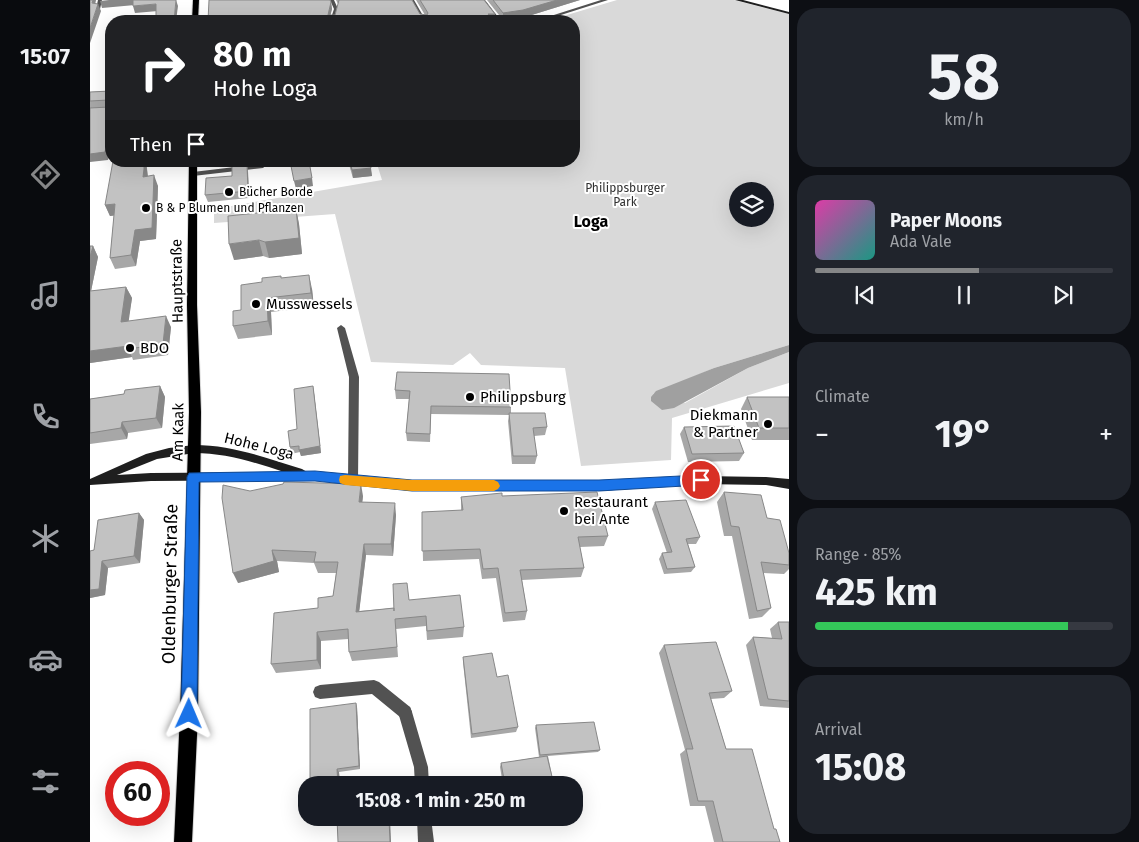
<!DOCTYPE html>
<html lang="en">
<head>
<meta charset="utf-8">
<style>
  body { margin:0; font-family:"Fira Sans",sans-serif; background:#20242c; color:#f1f3f6; height:100vh; display:flex; flex-direction:column; font-size:19px; white-space:nowrap }
  * { box-sizing:border-box; margin:0 }
  p { font-size:16px; color:#9ea1a6 }
  .icon { flex:none; width:28px; height:28px; fill:none; stroke:currentColor; stroke-width:2; stroke-linecap:round; stroke-linejoin:round }
  .map { position:relative; flex:1; overflow:hidden }
  .panel { display:flex; flex-direction:column; gap:8px; padding:8px; background:#0d0f14; width:350px }
  .panel>* { flex:none }
  .hud { position:absolute; left:15px; top:15px; width:475px; height:152px; border-radius:20px; box-shadow:0 5px 20px #0002; background:#202124; color:#fff; overflow:hidden }
  .tools { position:absolute; left:639px; top:182px; display:grid; gap:10px }
  .tools a { display:grid; place-items:center; width:45px; height:45px; border-radius:50%; background:#171b24; box-shadow:0 5px 20px #0002; font-size:25px }
  .speed { position:absolute; left:15px; top:761px; display:flex; gap:10px; font-size:25px; font-weight:700; text-align:center }
  .speed>* { display:grid; place-content:center; width:65px; height:65px; border-radius:50%; background:#171b24; box-shadow:0 5px 20px #0002; line-height:1 }
  .speed .limit { border:8px solid #d22; background:#fff; color:#111 }
  .pin { position:absolute; display:grid; place-items:center; width:42px; height:42px; color:#fff; margin:-21px; border:2px solid #fff; border-radius:50%; box-shadow:0 1px 5px #0007 }
  .me { position:absolute; width:55px; margin:-28px; rotate:1deg; stroke-linejoin:round; filter:drop-shadow(0 0 4px #0008) }
  .turn { display:flex; align-items:center; gap:18px; height:105px; padding:0 25px; font-size:22px }
  .turn .icon { width:65px; height:65px; stroke-width:2.5 }
  .turn b { display:block; font-size:35px; line-height:42px }
  .then { display:flex; align-items:center; height:48px; padding:0 25px; background:#0003; gap:10px; font-size:19px }
  .big { font-size:38px; font-weight:700; line-height:1.1 }
  .panel .card { flex:1; display:flex; flex-direction:column; justify-content:center; gap:8px; min-width:0; padding:0 18px; border-radius:20px; background:#20242c }
  .panel .dial { align-items:center; gap:0 }
  .dial b { font-size:65px; line-height:1 }
  .song { display:flex; align-items:center; gap:15px }
  .cover { width:60px; height:60px; border-radius:8px; background:linear-gradient(135deg,hsl(320 70% 55%),hsl(170 70% 35%)) }
  .played { height:5px; border-radius:2px; background:linear-gradient(90deg,#858687 55%,#363941 55%) }
  .keys { display:flex; justify-content:space-around; direction:ltr }
  .heat { display:flex; justify-content:space-between; align-items:center; font-size:28px; direction:ltr }
  .charge { height:8px; border-radius:4px; background:linear-gradient(90deg,#34c759 85%,#363941 0) }
  .trip { position:absolute; left:208px; top:776px; width:285px; height:50px; border-radius:20px; background:#171b24; box-shadow:0 5px 20px #0002; font-weight:700; line-height:50px; text-align:center }
  main { display:flex; flex:1; min-height:0 }
  .menu { display:flex; flex-direction:column; width:90px; justify-content:space-around; align-items:center; background:#090b0e; color:#9ea1a6 }
  .menu .icon { width:35px; height:35px }
  .menu .active { color:#858687 }
  .menu b { font-size:22px; color:#f1f3f6 }
  .map>svg:first-child { display:block }
  .green { fill:#d9d9d9; fill-rule:evenodd }
  .water { fill:#a0a0a0 }
  .lines { fill:none; stroke-linecap:round; stroke-linejoin:round }
  .primary-casing { stroke:#dbdbdb; stroke-width:2 }
  .lane { fill:#525252; fill-rule:evenodd }
  .street { fill:#525252; fill-rule:evenodd }
  .secondary { fill:#1f1f1f; fill-rule:evenodd }
  .primary { fill:#000; fill-rule:evenodd }
  .wall { fill:#a7a7a7 }
  .shaded-wall { fill:#888 }
  .building { fill:#c2c2c2; stroke:#888 }
  .route { fill:#1a73e8; stroke:#114b97 }
  .slow { fill:#f59e0b }
  .poi-dot { fill:#000; stroke:#fff; stroke-width:2 }
  .labels { text-anchor:middle; dominant-baseline:central; stroke-width:4; stroke-linejoin:round; paint-order:stroke }
  .far-park-label { font-size:12px; fill:#303030; stroke:#fff }
  .far-poi-label { font-size:12px; fill:#000; stroke:#fff; text-anchor:start }
  .street-label { font-size:15px; fill:#000; stroke:#fff }
  .poi-label { font-size:15px; fill:#000; stroke:#fff; text-anchor:start }
  .far-district-label { font-size:16px; font-weight:bold; fill:#000; stroke:#fff }
  .near-street-label { font-size:18px; fill:#000; stroke:#fff }
</style>
</head>
<body>
<main>
<nav class="menu">
<b>15:07</b>
<svg class="icon active" aria-label="directions" viewBox="0 0 24 24"><path d="M12 3l9 9-9 9-9-9zM9 14v-3h6M13 9l2 2-2 2"/></svg>
<svg class="icon" aria-label="music" viewBox="0 0 24 24"><path d="M9 18V5l10-2v13"/><circle cx="6" cy="18" r="3"/><circle cx="16" cy="16" r="3"/></svg>
<svg class="icon" aria-label="phone" viewBox="0 0 24 24"><path d="M5 4h4l2 5-3 2q2 4 5 5l2-3 5 2v4C11 20 4 13 5 4z"/></svg>
<svg class="icon" aria-label="climate" viewBox="0 0 24 24"><path d="M12 3v18M4 7l16 10M4 17L20 7"/></svg>
<svg class="icon" aria-label="car" viewBox="0 0 24 24"><path d="M5 17H2v-5l4-1 3-4h7l3 4 3 1v5h-3M9 17h6M6 11h13"/><circle cx="7" cy="17" r="2"/><circle cx="17" cy="17" r="2"/></svg>
<svg class="icon" aria-label="filters" viewBox="0 0 24 24"><path d="M4 7h16M4 17h16"/><circle cx="9" cy="7" r="2"/><circle cx="15" cy="17" r="2"/></svg>
</nav>
<div class="map">
<svg width="699" height="842" viewBox="0 0 699 842">
  <rect width="100%" height="100%" fill="#fff"/>
  <path class="green" d="M 527,0 L 644,0 L 699,14 L 699,345 L 624,368 L 563,394 L 595,403 L 658,368 L 699,352 L 699,383 L 582,418 L 581,460 L 491,466 L 475,368 L 391,365 L 380,353 L 363,365 L 281,362 L 245,214 L 124,223 L 124,209 L 292,180 L 286,161 L 484,161 L 484,21 L 457,21 ZM 648,191 L 675,191 L 675,219 L 648,219 Z"/>
  <polygon class="water" points="699,345 699,352 658,368 584,408 572,410 561,401 561,397 566,391 624,368"/>
  <g class="lines">
    <g class="primary-casing">
      <g id="primary">
        <polygon points="103,0 109,0 108,21 102,21"/>
        <polygon points="99,161 107,161 107,305 111,412 108,714 102,842 84,842 90,714 99,412 97,305"/>
      </g>
    </g>
    <g class="lane">
      <polygon points="174,161 181,161 173,168 103,176 100,174 103,172 171,164"/>
      <polygon points="251,325 255,328 269,377 268,481 267,484 263,485 259,484 258,481 259,377 247,328"/>
      <polygon points="284,680 289,682 320,707 322,712 320,717 315,719 310,717 282,694 230,699 225,697 223,692 225,687 230,685"/>
    </g>
    <g class="street">
      <polygon points="8,0 12,0 10,9 8,10 6,9"/>
      <polygon points="240,0 244,0 248,9 245,21 240,21 244,9"/>
      <polygon points="320,0 324,0 336,21 332,21"/>
      <polygon points="390,0 395,0 411,21 407,21"/>
      <polygon points="511,0 518,0 452,21 445,21"/>
      <polygon points="315,705 320,707 322,712 338,767 339,785 325,785 324,767 308,712 310,707"/>
      <polygon points="327,818 341,818 344,842 328,842"/>
    </g>
    <g class="secondary">
      <polygon points="645,0 653,0 699,12 699,14"/>
      <path d="M 104,445 C 142,445 176,458 212,469 L 217,472 L 322,481 L 509,481 L 611,476 L 676,477 L 699,479 L 699,489 L 676,485 L 611,484 L 509,491 L 322,491 L 225,480 L 61,481 L 0,485 L 0,479 L 56,454 L 79,448 ZM 104,453 C 135,453 164,462 194,472 L 61,473 L 27,475 L 67,459 Z"/>
    </g>
    <use href="#primary" class="primary"/>
  </g>
  <g class="wall">
    <polygon points="246,0 322,0 330,14 335,15 326,0 394,0 405,14 405,21 118,21 241,2 242,9 240,15 245,15 248,4"/>
    <polygon points="397,0 490,0 432,18 413,20"/>
    <polygon points="21,91 18,160 0,108 0,92"/>
    <polygon points="56,161 58,176 68,186 66,239 50,241 46,266 25,269 20,258 24,215 20,216 15,205"/>
    <polygon points="258,161 279,161 282,176 263,178"/>
    <polygon points="158,172 159,198 118,202 115,195"/>
    <polygon points="206,209 209,224 212,254 179,258 173,256 144,260"/>
    <polygon points="0,246 3,246 8,257 1,291 36,287 42,298 38,321 81,327 78,355 43,360 42,357 0,363"/>
    <polygon points="191,276 191,278 222,289 224,307 181,312 182,335 148,339 143,326 151,310 172,282"/>
    <polygon points="307,372 421,407 421,413 457,427 455,435 444,436 447,456 445,464 422,464 418,421 419,415 341,414 340,442 317,441 316,433 319,399 306,399 305,390"/>
    <polygon points="70,386 75,397 72,428 38,433 37,439 0,444 0,399 34,394"/>
    <polygon points="224,393 231,453 211,456 210,452 201,454 200,447"/>
    <polygon points="657,397 699,397 699,440 662,440 651,409"/>
    <polygon points="594,427 654,453 649,461 598,462 590,434"/>
    <polygon points="160,491 273,496 272,502 306,515 303,556 276,555 269,611 304,608 319,600 374,627 373,637 337,640 336,626 306,629 308,657 262,661 259,652 258,639 231,641 231,669 186,673 181,664 228,608 243,596 246,573 228,573 224,563 187,561 189,572 148,583"/>
    <polygon points="634,492 677,518 699,553 699,569 694,574 673,573 681,608 672,617 659,619 642,536 634,536 627,502"/>
    <polygon points="412,496 518,536 514,546 490,547 494,568 491,577 432,580 437,611 435,620 413,622 406,578 392,579 389,559 333,561 332,512 371,511 371,497"/>
    <polygon points="565,502 610,537 606,544 598,544 605,567 601,572 574,574 569,559 572,553 577,553 562,509"/>
    <polygon points="49,513 54,520 50,563 18,568 15,595 0,598 0,551 4,550"/>
    <polygon points="688,622 699,622 699,708 670,706 656,645 663,637 682,638 680,629"/>
    <polygon points="574,645 642,691 634,698 621,699 636,749 684,829 690,842 624,842 615,806 600,806 590,754 595,750 569,653"/>
    <polygon points="373,657 407,677 428,727 426,732 381,738 373,662"/>
    <polygon points="266,703 267,707 270,769 249,772 250,785 220,785"/>
    <polygon points="446,725 510,750 508,752 458,756 464,785 413,785 410,767 411,763 449,757 445,728"/>
    <polygon points="419,818 469,818 468,818 420,826"/>
  </g>
  <g class="shaded-wall">
    <polygon points="3,0 6,0 4,10 2,3"/>
    <polygon points="19,0 44,0 45,5 12,8 10,1"/>
    <polygon points="86,0 88,6 86,21 84,21"/>
    <polygon points="467,0 490,0 432,18 413,20 413,13"/>
    <polygon points="241,2 242,9 239,21 238,15"/>
    <polygon points="8,4 11,11 0,43 0,28"/>
    <polygon points="66,4 68,11 45,13 43,6"/>
    <polygon points="398,14 405,14 405,21 393,21"/>
    <polygon points="21,119 21,143 18,160 0,162 0,154"/>
    <polygon points="54,161 56,161 58,180 53,177"/>
    <polygon points="157,164 158,172 159,198 158,191"/>
    <polygon points="281,168 282,176 263,178 262,170"/>
    <polygon points="64,175 68,186 66,239 50,241 46,266 41,255 45,230"/>
    <polygon points="222,178 223,186 206,189 204,181"/>
    <polygon points="25,204 30,215 20,216 15,205"/>
    <polygon points="206,209 209,224 212,254 179,258 175,242"/>
    <polygon points="169,240 173,256 144,260 139,244"/>
    <polygon points="3,246 8,257 0,296 0,257"/>
    <polygon points="219,275 222,289 224,307 221,293"/>
    <polygon points="36,287 42,298 37,333 31,322"/>
    <polygon points="177,298 181,312 182,335 178,321"/>
    <polygon points="76,316 81,327 78,355 73,344"/>
    <polygon points="38,346 38,349 42,357 0,363 0,351"/>
    <polygon points="70,386 75,397 72,428 66,418"/>
    <polygon points="223,386 224,393 231,453 211,456 209,450"/>
    <polygon points="32,422 38,433 37,439 31,428"/>
    <polygon points="271,484 273,496 271,514 269,502"/>
    <polygon points="305,503 306,515 303,556 301,544"/>
    <polygon points="49,513 54,520 50,563 44,556"/>
    <polygon points="274,544 276,555 268,622 266,612"/>
    <polygon points="182,550 187,561 189,572 148,583 143,573"/>
    <polygon points="12,561 18,568 15,595 0,598 0,590"/>
    <polygon points="227,632 231,641 231,669 227,660"/>
    <polygon points="266,703 267,707 270,769 269,766"/>
    <polygon points="247,769 249,772 250,785 248,785"/>
    <polygon points="299,818 300,818 301,842 300,842"/>
  </g>
  <g class="building">
    <polygon points="0,0 3,0 2,3 8,4 0,28"/>
    <polygon points="43,0 86,0 84,21 66,21 66,4 43,6"/>
    <polygon points="119,0 240,0 241,2 238,15 245,15 249,0 322,0 330,14 337,15 338,13 330,0 394,0 405,14 398,14 403,20 393,21 118,21"/>
    <polygon points="403,0 467,0 433,10 413,13"/>
    <polygon points="21,91 21,119 15,152 0,154 0,108 19,107 20,102 18,100 0,101 0,92"/>
    <polygon points="23,161 54,161 54,169 53,177 64,175 62,228 45,230 41,255 20,258 25,204 15,205"/>
    <polygon points="200,161 219,161 222,178 204,181"/>
    <polygon points="260,161 279,161 281,168 262,170"/>
    <polygon points="157,164 158,191 115,195 116,178 142,176 142,166"/>
    <polygon points="206,209 209,238 175,242 169,240 139,244 138,216"/>
    <polygon points="0,246 3,246 0,257"/>
    <polygon points="219,275 221,293 177,298 178,321 143,326 143,311 151,310 151,285 172,282 172,278 191,276 191,278"/>
    <polygon points="36,287 31,322 76,316 73,344 38,349 38,346 0,351 0,291"/>
    <polygon points="307,372 419,374 421,407 341,406 340,434 316,433 320,391 305,390"/>
    <polygon points="70,386 66,418 32,422 31,428 0,433 0,399 34,394 35,390"/>
    <polygon points="223,386 230,446 209,450 209,446 200,447 198,431 207,429 204,389"/>
    <polygon points="657,397 699,397 699,428 669,428"/>
    <polygon points="419,413 455,413 457,427 443,428 447,456 423,456"/>
    <polygon points="644,426 654,453 602,454 594,427"/>
    <polygon points="194,482 271,484 269,502 305,503 301,544 274,544 266,612 304,608 304,611 303,584 317,583 319,600 370,595 374,627 337,631 336,616 305,619 307,647 259,652 258,629 227,632 227,660 181,664 184,613 228,608 228,598 243,596 248,562 224,562 226,552 182,550 184,561 143,573 132,498 133,485 160,491 193,484"/>
    <polygon points="507,492 518,536 488,537 494,568 430,570 437,611 415,613 408,568 393,569 390,549 332,551 332,512 373,510 371,497 412,493 412,496"/>
    <polygon points="634,492 671,495 677,518 690,520 699,553 699,565 671,562 681,608 667,611 649,527 641,526"/>
    <polygon points="596,500 610,537 596,539 605,567 577,569 572,553 582,552 565,502"/>
    <polygon points="49,513 44,556 12,561 9,589 0,590 0,551 4,550 8,520"/>
    <polygon points="688,622 699,622 699,701 678,699 663,637 692,639"/>
    <polygon points="626,642 642,691 619,693 636,749 662,749 684,829 686,829 690,842 633,842 623,801 608,801 596,749 603,749 574,645"/>
    <polygon points="402,653 407,677 418,675 428,727 382,734 373,657"/>
    <polygon points="266,703 269,766 247,769 248,785 220,785 220,709"/>
    <polygon points="504,722 510,750 450,755 446,725"/>
    <polygon points="457,756 464,785 415,785 411,763"/>
    <polygon points="247,818 299,818 300,842 248,842"/>
    <polygon points="421,818 458,818 422,824"/>
  </g>
  <polygon class="route" points="225,471 322,480 509,480 611,475 616,477 617,480 616,484 611,485 509,491 322,491 225,481 109,482 107,714 104,720 99,722 93,720 91,714 97,477 99,473"/>
  <polygon class="slow" points="255,475 322,480 404,480 408,482 410,486 408,489 404,491 322,491 255,485 250,483 249,480 250,476"/>
  <g class="poi-dot">
    <circle cx="139" cy="192" r="5"/>
    <circle cx="56" cy="208" r="5"/>
    <circle cx="166" cy="304" r="5"/>
    <circle cx="40" cy="348" r="5"/>
    <circle cx="380" cy="397" r="5"/>
    <circle cx="678" cy="424" r="5"/>
    <circle cx="474" cy="511" r="5"/>
  </g>
  <g class="labels">
    <g class="far-park-label">
      <text x="535" y="188">Philippsburger<tspan x="535" dy="14">Park</tspan></text>
    </g>
    <g class="far-poi-label">
      <text x="149" y="192">Bücher Borde</text>
      <text x="66" y="208">B &amp; P Blumen und Pflanzen</text>
    </g>
    <g class="street-label">
      <text transform="translate(87 281) rotate(-91)">Hauptstraße</text>
      <text transform="translate(88 432) rotate(-89)">Am Kaak</text>
      <text transform="translate(169 446) rotate(14)">Hohe Loga</text>
    </g>
    <g class="poi-label">
      <text x="176" y="304">Musswessels</text>
      <text x="50" y="348">BDO</text>
      <text x="390" y="397">Philippsburg</text>
      <text x="668" y="415" text-anchor="end">Diekmann<tspan x="668" dy="17">&amp; Partner</tspan></text>
      <text x="484" y="502">Restaurant<tspan x="484" dy="17">bei Ante</tspan></text>
    </g>
    <g class="far-district-label">
      <text x="501" y="221">Loga</text>
    </g>
    <g class="near-street-label">
      <text transform="translate(80 584) rotate(-89)">Oldenburger Straße</text>
    </g>
  </g>
</svg>
<div class="tools">
<a><svg class="icon" aria-label="layers" viewBox="0 0 24 24"><path d="M12 4l9 5-9 5-9-5zM3 14l9 5 9-5"/></svg></a>
</div>
<div class="speed"><div class="limit">60</div></div>
<div class="pin" style="left:611px;top:480px;background:#d93025"><svg class="icon" aria-label="arrive" viewBox="0 0 24 24"><path d="M6 21V4h12l-3 4 3 4H6"/></svg></div>
<svg class="me" style="left:99px;top:714px" viewBox="-20 -20 40 40"><path d="M0-17L14 15 0 8-14 15z" fill="#1a73e8" stroke="#fff" stroke-width="4"/></svg>
<div class="trip">15:08 · 1 min · 250 m</div>
<div class="hud">
<div class="turn"><svg class="icon" aria-label="right" viewBox="0 0 24 24"><path d="M7 20v-9h11M14 6l5 5-5 5"/></svg><div><b>80 m</b>Hohe Loga</div></div>
<div class="then">Then<svg class="icon" aria-label="arrive" viewBox="0 0 24 24"><path d="M6 21V4h12l-3 4 3 4H6"/></svg></div>
</div>
</div>
<section class="panel">
<div class="card dial"><b>58</b><p>km/h</p></div>
<div class="card">
<div class="song"><i class="cover"></i><div><b>Paper Moons</b><p>Ada Vale</p></div></div>
<div class="played"></div>
<div class="keys"><svg class="icon" aria-label="previous" viewBox="0 0 24 24"><path d="M18 5L8 12l10 7zM5 5v14"/></svg><svg class="icon" aria-label="pause" viewBox="0 0 24 24"><path d="M8 5v14M16 5v14"/></svg><svg class="icon" aria-label="next" viewBox="0 0 24 24"><path d="M6 5l10 7-10 7zM19 5v14"/></svg></div>
</div>
<div class="card"><p>Climate</p>
<div class="heat"><a>−</a><b class="big">19°</b><a>+</a></div>
</div>
<div class="card"><p>Range · 85%</p><b class="big">425 km</b><div class="charge"></div></div>
<div class="card"><p>Arrival</p><b class="big">15:08</b></div>
</section>
</main>
</body>
</html>
